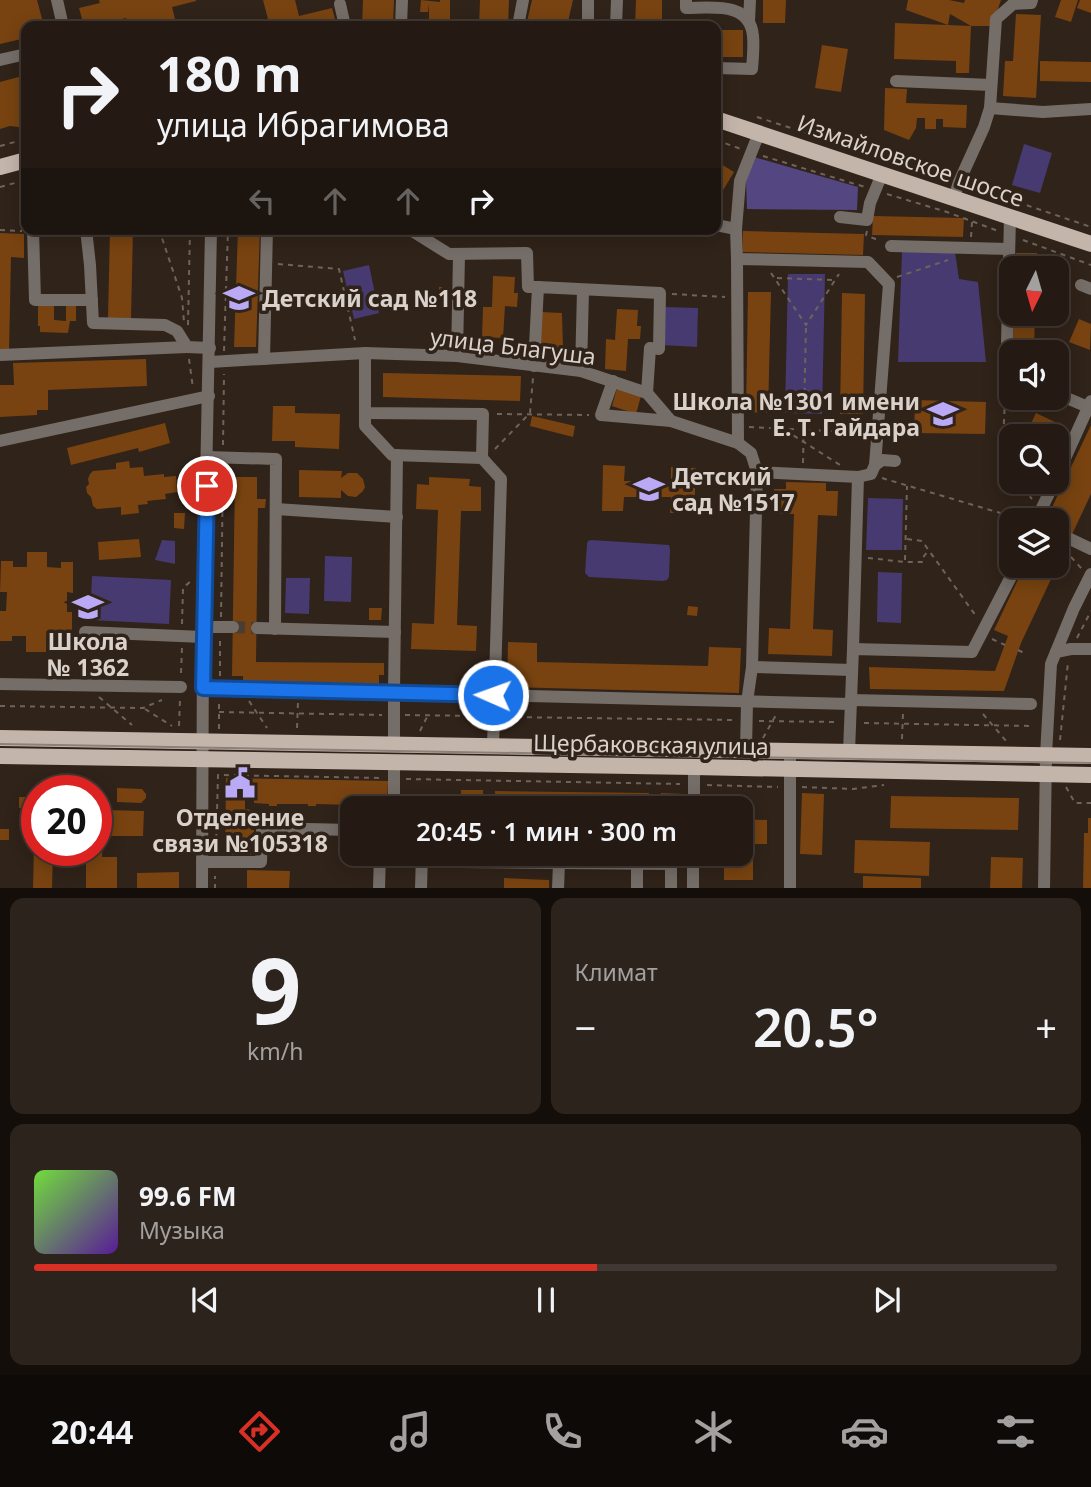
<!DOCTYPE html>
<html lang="ru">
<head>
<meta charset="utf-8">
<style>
  body { margin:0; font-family:"Noto Sans",sans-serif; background:#2c231c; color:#f1f3f6; height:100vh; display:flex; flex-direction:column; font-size:26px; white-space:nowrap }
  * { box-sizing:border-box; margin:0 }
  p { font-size:23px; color:#a3a1a0 }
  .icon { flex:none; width:38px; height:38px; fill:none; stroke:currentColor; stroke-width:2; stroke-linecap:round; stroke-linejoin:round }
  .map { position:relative; height:888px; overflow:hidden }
  .sheet { display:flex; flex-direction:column; gap:10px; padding:10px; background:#140e0a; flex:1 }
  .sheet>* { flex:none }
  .hud { position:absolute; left:21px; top:21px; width:700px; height:214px; border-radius:14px; box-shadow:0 4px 18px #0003,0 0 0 2px #413833; background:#241a13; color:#f1f3f6; overflow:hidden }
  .needle { width:46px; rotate:185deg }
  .buttons { position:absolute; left:999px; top:256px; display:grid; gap:14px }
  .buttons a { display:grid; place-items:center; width:70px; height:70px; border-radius:14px; background:#241a13; box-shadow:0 4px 18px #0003,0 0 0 2px #413833; font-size:35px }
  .speed { position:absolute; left:21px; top:775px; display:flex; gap:14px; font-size:35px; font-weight:700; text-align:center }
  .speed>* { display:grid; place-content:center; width:91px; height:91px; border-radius:50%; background:#241a13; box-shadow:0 4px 18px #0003,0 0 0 2px #413833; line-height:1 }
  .speed .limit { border:10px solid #d22; background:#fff; color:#111 }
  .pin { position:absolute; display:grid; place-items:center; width:60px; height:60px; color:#fff; margin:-30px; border:4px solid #fff; border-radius:50%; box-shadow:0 2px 7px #0007 }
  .me { position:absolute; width:77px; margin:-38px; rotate:272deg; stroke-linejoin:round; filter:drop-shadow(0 0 5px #0008) }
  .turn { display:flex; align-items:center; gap:24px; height:147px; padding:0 21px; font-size:32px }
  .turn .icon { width:91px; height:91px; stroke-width:2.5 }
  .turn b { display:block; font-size:49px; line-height:60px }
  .lanes { display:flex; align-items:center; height:66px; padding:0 21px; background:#0003; justify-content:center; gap:35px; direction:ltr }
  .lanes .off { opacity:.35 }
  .big { font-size:52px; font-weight:600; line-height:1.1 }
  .sheet .tile { flex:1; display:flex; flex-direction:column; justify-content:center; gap:10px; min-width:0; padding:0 24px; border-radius:14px; background:#2c231c }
  .sheet .dial { align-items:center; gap:0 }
  .dial b { font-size:91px; line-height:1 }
  .song { display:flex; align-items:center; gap:21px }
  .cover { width:84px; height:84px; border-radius:10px; background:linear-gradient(135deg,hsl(100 70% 55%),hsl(270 70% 35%)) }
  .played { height:7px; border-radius:4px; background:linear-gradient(90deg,#d93025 55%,#413833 55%) }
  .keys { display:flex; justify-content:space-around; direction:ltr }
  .heat { display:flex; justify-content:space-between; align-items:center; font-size:38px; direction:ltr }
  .sheet .tiles { flex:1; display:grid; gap:10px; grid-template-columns:1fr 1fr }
  .tile:last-child { grid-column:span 2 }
  .trip { position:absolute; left:340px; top:796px; width:413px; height:70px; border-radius:14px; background:#241a13; box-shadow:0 4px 18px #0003,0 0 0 2px #413833; font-weight:600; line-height:70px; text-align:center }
  .menu { display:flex; height:112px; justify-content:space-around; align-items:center; background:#0e0a08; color:#a3a1a0 }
  .menu .icon { width:49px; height:49px }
  .menu .on { color:#d93025 }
  .menu b { font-size:32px; color:#f1f3f6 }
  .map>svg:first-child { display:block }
  .green { fill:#473a70 }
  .forest { fill:#544681 }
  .building { fill:#784310; fill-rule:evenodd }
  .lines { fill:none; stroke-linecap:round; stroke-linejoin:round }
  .minor-tunnel { stroke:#4a3d34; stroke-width:12; stroke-dasharray:12 6; stroke-linecap:butt }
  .path { stroke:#6f635b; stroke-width:2; stroke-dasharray:5 5; stroke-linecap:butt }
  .minor { stroke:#746d68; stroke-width:12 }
  .major { stroke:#c4b5ab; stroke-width:16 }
  .tram { stroke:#8c8179; stroke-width:2 }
  .route-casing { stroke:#114b97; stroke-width:18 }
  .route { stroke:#1a73e8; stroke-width:12 }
  .labels { text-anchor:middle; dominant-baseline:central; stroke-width:7; stroke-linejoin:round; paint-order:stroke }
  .street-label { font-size:23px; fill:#dad1cb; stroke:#302319 }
  .poi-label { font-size:23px; font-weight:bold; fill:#dad1cb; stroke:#302319; text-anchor:start }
</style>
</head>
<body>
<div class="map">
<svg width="1091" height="889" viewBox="0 0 1091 889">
  <rect width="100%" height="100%" fill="#302319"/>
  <g class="green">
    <polygon points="1024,144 1052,153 1040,193 1012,185"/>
    <polygon points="902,251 955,252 959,279 978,282 986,362 898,362"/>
    <polygon points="369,265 379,313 354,319 343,271"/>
    <polygon points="788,274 825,274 822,414 785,413"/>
    <polygon points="664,307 698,308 697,347 662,345"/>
    <polygon points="868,498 903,499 902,550 866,550"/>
    <polygon points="162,540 175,541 175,564 155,560"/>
    <polygon points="591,540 669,545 670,549 669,577 667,580 663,581 589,577 585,573 587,544 588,541"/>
    <polygon points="325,556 352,557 351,602 324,601"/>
    <polygon points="878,572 902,573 901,623 877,622"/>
    <polygon points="92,576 171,580 169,624 90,620"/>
    <polygon points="286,578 310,578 309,614 285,613"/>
  </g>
  <polygon class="forest" points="754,157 858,187 857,210 747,209 746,182"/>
  <g class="building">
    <polygon points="0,0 37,0 44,26 26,26 26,38 0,44"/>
    <polygon points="99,0 196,0 196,1 172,7 176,23 162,26 129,26 126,18 91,26 84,26 79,8 100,3"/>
    <polygon points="263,0 295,0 299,16 332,8 337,26 260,26 269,23"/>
    <polygon points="363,0 394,0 393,26 362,26"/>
    <polygon points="421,0 440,2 440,0 450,0 450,23 429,25 429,4 428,12 420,12"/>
    <polygon points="480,0 509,0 508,26 479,26"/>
    <polygon points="532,0 573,0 567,26 526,26"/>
    <polygon points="636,0 662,0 662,26 635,26"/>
    <polygon points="763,0 786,0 785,23 763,23"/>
    <path d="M 908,0 L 949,0 L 964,3 L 965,0 L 1001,0 L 992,26 L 971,26 L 969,73 L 956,73 L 956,61 L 894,59 L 895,23 L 948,25 L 906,10 ZM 950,14 L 971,26 L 948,25 Z"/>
    <polygon points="1061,0 1078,0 1071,22 1055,17"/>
    <polygon points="1080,0 1091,0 1091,13 1077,8"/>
    <polygon points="1016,14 1041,15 1036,98 1003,96 1005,61 1013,61"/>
    <rect x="716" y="30" width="27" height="27"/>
    <polygon points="822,45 848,49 841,92 815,88"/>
    <polygon points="1040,61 1091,62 1091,82 1040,81"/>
    <polygon points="26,75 26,128 10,126 0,129 0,82"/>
    <polygon points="885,88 907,89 906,103 967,105 966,128 943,127 943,119 936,119 936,129 925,129 925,118 917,118 916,128 909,140 884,130"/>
    <polygon points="716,161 734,172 716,202"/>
    <polygon points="873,216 964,218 963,237 872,235"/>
    <polygon points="110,229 133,229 131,320 108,319"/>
    <polygon points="238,229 260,229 256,347 234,347"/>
    <polygon points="743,231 864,234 863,255 743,252"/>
    <polygon points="0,233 24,234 24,258 11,257 9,352 0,351"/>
    <polygon points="1016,253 1037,253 1036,268 1015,268"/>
    <polygon points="493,276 515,277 514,293 518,293 517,307 505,306 503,338 482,337 483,307 492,307"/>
    <polygon points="439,287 450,287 450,298 439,299"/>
    <polygon points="748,292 771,292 768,413 746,412"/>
    <polygon points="842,293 865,294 863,414 840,414"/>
    <polygon points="38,305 54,305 54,320 66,321 66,306 76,306 76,321 70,321 68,333 40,332 40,326 38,326"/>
    <polygon points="617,309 638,310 637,326 641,326 640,339 628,339 626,371 605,369 606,339 615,340"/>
    <polygon points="541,312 562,313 563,349 541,349"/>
    <polygon points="1014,313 1035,313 1034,352 1013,352"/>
    <polygon points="1079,319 1091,324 1090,350 1069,342"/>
    <polygon points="146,359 147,386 48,390 48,410 37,410 37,415 0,417 0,385 14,385 13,363"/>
    <polygon points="383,373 521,376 520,401 383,397"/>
    <polygon points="617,388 641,396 636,414 612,406"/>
    <polygon points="915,400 986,402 985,434 914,433"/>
    <polygon points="273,406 295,406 295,413 340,414 339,449 295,447 295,441 272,441"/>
    <polygon points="1036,413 1057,423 1051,436 1025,436"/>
    <polygon points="532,416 575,426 573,437 530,426"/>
    <polygon points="165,423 170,443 139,452 138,448 71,465 67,448"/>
    <polygon points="1091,425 1091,494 1021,643 1004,691 870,689 869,667 995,671 1008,636 994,630 1025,565 1057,565 1057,520 1046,520"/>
    <polygon points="129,461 130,468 143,467 144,476 164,474 164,477 176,476 177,492 165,494 166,499 147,501 148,504 138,505 139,513 121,515 121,507 97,509 93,506 91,497 87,493 86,487 89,484 88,479 90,474 93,471 116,469 116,463"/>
    <polygon points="603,465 625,466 624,481 671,482 671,467 696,468 694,513 670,513 671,497 624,497 623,511 602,511"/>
    <polygon points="299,470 342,471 341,478 348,473 357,473 363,479 365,487 363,491 356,497 348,496 341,490 341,498 299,497"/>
    <polygon points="235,477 257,477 257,499 266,499 265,508 258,508 256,662 384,663 384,675 379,675 379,684 243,682 243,676 232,676"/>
    <polygon points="429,477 470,479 469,486 481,487 481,511 461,511 457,625 477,626 476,651 411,649 412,623 434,624 438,510 416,509 417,484 429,485"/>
    <polygon points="786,482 826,483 826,491 838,491 837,516 818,515 813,629 833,630 832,656 768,654 769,628 790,629 794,514 773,514 774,489 786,489"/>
    <polygon points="174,513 185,513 184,529 174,528"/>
    <polygon points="139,539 141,557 99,560 98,542"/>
    <polygon points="27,552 47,552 47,567 61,568 61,562 73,562 73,593 67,592 67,612 72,612 72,642 60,642 60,637 46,636 46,652 26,652 26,636 12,636 12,641 0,641 0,611 6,611 7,592 0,592 1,561 13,561 13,567 27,567"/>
    <polygon points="688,606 698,607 697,616 687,615"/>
    <polygon points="369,608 382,608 381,620 369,620"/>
    <polygon points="508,642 537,643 537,662 708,666 709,647 741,648 739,693 507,687"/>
    <polygon points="226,778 388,781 387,808 364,808 364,801 353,801 353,805 316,804 316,806 308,806 308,804 277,804 277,806 269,806 269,804 254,803 254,800 245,799 245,809 251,810 251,830 254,830 254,838 251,837 251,855 225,855"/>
    <rect x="39" y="788" width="31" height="3"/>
    <polygon points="117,788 142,789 146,794 146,798 141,803 117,802"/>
    <polygon points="461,790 483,790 483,795 495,795 495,791 649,793 649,797 661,798 661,793 684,794 684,808 461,808"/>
    <polygon points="802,793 824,794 822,855 800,854"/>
    <polygon points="891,796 1019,798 1018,830 890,828"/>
    <rect x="19" y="797" width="18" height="11"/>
    <polygon points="96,799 105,799 105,810 144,811 143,836 103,836 102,857 117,857 117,889 86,889 86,850 96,850"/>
    <polygon points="1088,818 1091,818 1091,889 1083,889 1084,833 1088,833"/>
    <polygon points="740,819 767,820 767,844 753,844 753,880 724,880 724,854 740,854"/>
    <rect x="0" y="829" width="9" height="11"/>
    <polygon points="855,840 930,842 929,876 854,873"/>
    <polygon points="34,845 37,845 37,850 53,850 52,889 33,889"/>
    <polygon points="991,857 1023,858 1022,889 990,889"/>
    <polygon points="247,870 290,871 289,889 247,889"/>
    <polygon points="179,872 179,889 137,889 137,873"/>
    <polygon points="863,876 921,878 921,889 863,889"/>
    <polygon points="504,878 549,880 549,889 504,889"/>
  </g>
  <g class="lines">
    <g class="minor-tunnel">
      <polyline points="1057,533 1070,539"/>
      <polyline points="233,627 257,628"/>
    </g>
    <g class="path">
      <polyline points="757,117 948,179"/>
      <polyline points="716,140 741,149"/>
      <polyline points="0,146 26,139"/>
      <polyline points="763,156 865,187"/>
      <polyline points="970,186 1091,227"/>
      <polyline points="0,187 26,180"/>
      <polyline points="887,194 947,212 998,231"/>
      <polyline points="159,229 182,298 184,322"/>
      <polyline points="0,230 22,231"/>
      <polyline points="867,231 866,235 880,241"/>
      <polyline points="971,237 972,222"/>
      <polyline points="1023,240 1091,265"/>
      <polyline points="278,264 339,269 355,340"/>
      <polyline points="771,273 806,325 839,274"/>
      <polyline points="897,277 948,260"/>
      <polyline points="777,278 834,280"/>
      <polyline points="672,294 725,297"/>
      <polyline points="188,325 190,229"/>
      <polyline points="224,351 228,229"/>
      <polyline points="189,359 193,388"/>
      <polyline points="1005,399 1002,464 1012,475"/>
      <polyline points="497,414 589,415"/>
      <polyline points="749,427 866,433"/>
      <polyline points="785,430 840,465"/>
      <polyline points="223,445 224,374"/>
      <polyline points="495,449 530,413 533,378"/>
      <polyline points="803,463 806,325"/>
      <polyline points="882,478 1024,520"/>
      <polyline points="1017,481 1032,499"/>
      <polyline points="907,539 922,541 976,616"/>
      <polyline points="1071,557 1082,569"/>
      <polyline points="868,558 905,562 923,562 924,556 928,551"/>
      <polyline points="905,560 907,486"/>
      <polyline points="221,617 223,468"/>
      <polyline points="182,624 183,588 191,581"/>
      <polyline points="1077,638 1091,611"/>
      <polyline points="992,639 1005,645"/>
      <polyline points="1018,650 1024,653"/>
      <polyline points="181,673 182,648"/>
      <polyline points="220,676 220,640"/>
      <polyline points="99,697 132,725"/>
      <polyline points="249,701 267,728"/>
      <polyline points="0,706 143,708 162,700"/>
      <polyline points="145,709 172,726"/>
      <polyline points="219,712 382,715"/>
      <polyline points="983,714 1007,742"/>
      <polyline points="405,715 480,716"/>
      <polyline points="507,717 736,720"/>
      <polyline points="759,721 837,722"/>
      <polyline points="864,723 1031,726"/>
      <polyline points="179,726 180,700"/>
      <polyline points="297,728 298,702"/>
      <polyline points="219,729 219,699"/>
      <polyline points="420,731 427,717"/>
      <polyline points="763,738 776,715"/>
      <polyline points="902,739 903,713"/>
      <polyline points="1060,740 1068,662"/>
      <polyline points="406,779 680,784"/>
      <polyline points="707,785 778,787"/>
      <polyline points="802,787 853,789 884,785"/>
      <polyline points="1066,787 1075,803 1091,803"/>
      <polyline points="216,849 218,775 383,778"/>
      <polyline points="215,889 215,876"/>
    </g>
    <g class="minor">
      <polyline points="57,0 63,26"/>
      <path d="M 686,0 L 686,8 C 711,8 750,1 753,36 C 754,46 753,58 752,69 L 716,68"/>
      <polyline points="340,4 345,26"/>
      <polyline points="749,21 750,0"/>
      <polyline points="401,26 402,0"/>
      <polyline points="518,26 523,0"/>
      <polyline points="588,26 588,0"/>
      <polyline points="616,26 617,0"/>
      <polyline points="0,60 26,54"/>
      <polyline points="716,79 716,82"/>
      <polyline points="896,81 991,85"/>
      <polyline points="990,108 1043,112 1091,109"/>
      <polyline points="954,198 959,182 984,127 990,108 996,19 1013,4 1031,3 1032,0"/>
      <polyline points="840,217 867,220 870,203 882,174"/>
      <polyline points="1010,217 1006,387 1012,387"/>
      <polyline points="716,225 736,229"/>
      <polyline points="33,229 35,300 92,300"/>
      <polyline points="86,229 90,265 93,323 165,325 177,331 187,347 210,348"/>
      <polyline points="409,229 449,254 527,253 528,287 538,287"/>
      <polyline points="891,246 1009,249"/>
      <polyline points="1081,285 1091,289"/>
      <polyline points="365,353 365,413 483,414 482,458"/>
      <polyline points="0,355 187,347"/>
      <polyline points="457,356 459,255"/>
      <polyline points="264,359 267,229"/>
      <polyline points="210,362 365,353 457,356 581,371 647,393 671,421 738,443 751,453 757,472 858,477 871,474 875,465 889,284 868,262 737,259"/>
      <polyline points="534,366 538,287 660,293 659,349 650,348 647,393"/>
      <polyline points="581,371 583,290"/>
      <polyline points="613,381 601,415 671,421"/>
      <polyline points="1057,394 1088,407"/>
      <polyline points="365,413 365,426 392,455 482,458 501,479 493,746"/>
      <polyline points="0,441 209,396"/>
      <polyline points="738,443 737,259 736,229 740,181 759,133"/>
      <polyline points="207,457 276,459 275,629"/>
      <polyline points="875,465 882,460 895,461"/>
      <polyline points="1057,476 1091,401"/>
      <polyline points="276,509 397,517"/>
      <polyline points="1036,520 1055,481"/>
      <polyline points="1070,539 1091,549"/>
      <polyline points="204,627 233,627"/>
      <polyline points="257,628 395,632"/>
      <polyline points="85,632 203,637"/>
      <polyline points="853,649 858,477"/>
      <polyline points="1056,652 1071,649 1091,649"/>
      <polyline points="752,667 852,670"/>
      <polyline points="0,684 181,687"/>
      <polyline points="203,688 851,704"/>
      <polyline points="851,700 1031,704"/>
      <polyline points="394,745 394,692 397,455"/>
      <polyline points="746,750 747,702 752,667 757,472"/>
      <polyline points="849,752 853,649 972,652 1017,565"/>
      <polyline points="394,763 394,808"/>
      <polyline points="694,808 694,767"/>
      <polyline points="444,854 460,862 671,864 671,889"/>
      <polyline points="202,862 261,862 262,828 352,830"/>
      <polyline points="202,889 203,637 211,229"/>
      <polyline points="379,889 380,854"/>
      <polyline points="421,889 422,854"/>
      <polyline points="558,889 559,863"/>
      <polyline points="637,889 637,864"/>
      <polyline points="693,889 693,854"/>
      <polyline points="790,889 790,751"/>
      <polyline points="1044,889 1046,755 1051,664 1074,608 1091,574"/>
    </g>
    <g class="major">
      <polyline points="716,119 1091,244"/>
      <polyline points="0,167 26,160"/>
      <polyline points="0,738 1091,756"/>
      <polyline points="0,756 694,767 1091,775"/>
    </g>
    <polyline class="tram" points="0,744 1091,763"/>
  </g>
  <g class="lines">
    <g class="route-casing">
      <polyline id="route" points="207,486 203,688 493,695"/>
    </g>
    <use href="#route" class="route"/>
  </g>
  <defs>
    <g id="school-bare" transform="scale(2.415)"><path d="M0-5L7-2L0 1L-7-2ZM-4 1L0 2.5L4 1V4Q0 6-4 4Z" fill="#baaaf6" stroke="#302319" stroke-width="2.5" paint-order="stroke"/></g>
    <g id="civic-bare" transform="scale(2.415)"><path d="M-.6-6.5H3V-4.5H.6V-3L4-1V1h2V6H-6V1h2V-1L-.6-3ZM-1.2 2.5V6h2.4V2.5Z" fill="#baaaf6" stroke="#302319" stroke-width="2.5" paint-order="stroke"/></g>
  </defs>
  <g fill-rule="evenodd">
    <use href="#school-bare" x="239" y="298"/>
    <use href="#school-bare" x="943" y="414"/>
    <use href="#school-bare" x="649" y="489"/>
    <use href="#school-bare" x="88" y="607"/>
    <use href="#civic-bare" x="240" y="783"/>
  </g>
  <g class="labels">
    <g class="street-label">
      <text transform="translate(911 160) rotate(19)">Измайловское шоссе</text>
      <text transform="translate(513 346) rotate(7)">улица Благуша</text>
      <text transform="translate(651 744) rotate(1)">Щербаковская улица</text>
    </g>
    <g class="poi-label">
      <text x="262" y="298">Детский сад №118</text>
      <text x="920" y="401" text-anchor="end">Школа №1301 имени<tspan x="920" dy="26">Е. Т. Гайдара</tspan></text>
      <text x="672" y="476">Детский<tspan x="672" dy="26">сад №1517</tspan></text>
      <text x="88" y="641" text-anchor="middle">Школа<tspan x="88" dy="26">№ 1362</tspan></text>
      <text x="240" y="817" text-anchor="middle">Отделение<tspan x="240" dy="26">связи №105318</tspan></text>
    </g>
  </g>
</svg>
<div class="buttons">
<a><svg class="needle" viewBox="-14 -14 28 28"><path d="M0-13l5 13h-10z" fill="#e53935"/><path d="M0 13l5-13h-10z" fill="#a3a1a0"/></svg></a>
<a><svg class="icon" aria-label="sound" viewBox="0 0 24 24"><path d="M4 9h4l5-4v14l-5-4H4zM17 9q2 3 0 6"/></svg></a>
<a><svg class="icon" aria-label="search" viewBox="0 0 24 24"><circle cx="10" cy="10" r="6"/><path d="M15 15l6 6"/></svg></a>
<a><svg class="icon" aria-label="layers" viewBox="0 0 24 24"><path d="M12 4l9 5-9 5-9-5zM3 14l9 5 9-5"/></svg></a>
</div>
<div class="speed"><div class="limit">20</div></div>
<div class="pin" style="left:207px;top:486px;background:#d93025"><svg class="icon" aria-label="arrive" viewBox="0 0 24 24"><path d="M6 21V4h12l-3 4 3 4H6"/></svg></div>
<svg class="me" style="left:493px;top:695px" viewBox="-20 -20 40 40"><circle r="17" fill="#1a73e8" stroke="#fff" stroke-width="3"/><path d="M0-11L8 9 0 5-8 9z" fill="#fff"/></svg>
<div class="trip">20:45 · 1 мин · 300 m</div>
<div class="hud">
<div class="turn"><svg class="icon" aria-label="right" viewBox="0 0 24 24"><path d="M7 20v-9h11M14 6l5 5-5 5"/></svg><div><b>180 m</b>улица Ибрагимова</div></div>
<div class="lanes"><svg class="icon off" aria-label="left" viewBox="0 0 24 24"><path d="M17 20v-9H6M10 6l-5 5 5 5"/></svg><svg class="icon off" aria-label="ahead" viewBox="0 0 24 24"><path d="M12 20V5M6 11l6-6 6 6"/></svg><svg class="icon off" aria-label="ahead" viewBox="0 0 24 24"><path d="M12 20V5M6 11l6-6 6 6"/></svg><svg class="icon" aria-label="right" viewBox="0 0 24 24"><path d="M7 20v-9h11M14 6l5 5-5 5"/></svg></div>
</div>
</div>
<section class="sheet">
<div class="tiles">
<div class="tile dial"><b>9</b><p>km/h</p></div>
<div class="tile"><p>Климат</p>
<div class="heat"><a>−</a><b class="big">20.5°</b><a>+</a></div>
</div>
<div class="tile">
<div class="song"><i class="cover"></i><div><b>99.6 FM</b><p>Музыка</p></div></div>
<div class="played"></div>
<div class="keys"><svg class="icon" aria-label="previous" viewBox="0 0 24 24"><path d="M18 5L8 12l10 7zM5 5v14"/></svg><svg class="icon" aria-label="pause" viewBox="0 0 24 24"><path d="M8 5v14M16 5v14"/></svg><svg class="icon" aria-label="next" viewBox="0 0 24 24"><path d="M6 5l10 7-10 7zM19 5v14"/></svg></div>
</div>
</div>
</section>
<nav class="menu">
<b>20:44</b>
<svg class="icon on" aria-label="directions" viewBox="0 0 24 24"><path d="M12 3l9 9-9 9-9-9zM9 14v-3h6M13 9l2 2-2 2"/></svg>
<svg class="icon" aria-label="music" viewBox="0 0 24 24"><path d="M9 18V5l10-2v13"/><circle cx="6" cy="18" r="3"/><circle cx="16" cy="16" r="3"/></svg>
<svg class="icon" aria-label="phone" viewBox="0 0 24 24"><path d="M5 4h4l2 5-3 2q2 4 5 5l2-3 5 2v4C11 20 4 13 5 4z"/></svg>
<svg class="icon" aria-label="climate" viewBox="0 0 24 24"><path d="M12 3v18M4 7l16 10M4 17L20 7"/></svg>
<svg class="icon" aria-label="car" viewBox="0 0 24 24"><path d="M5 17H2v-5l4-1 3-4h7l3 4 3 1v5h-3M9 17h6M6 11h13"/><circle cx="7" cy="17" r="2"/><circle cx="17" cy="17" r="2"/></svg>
<svg class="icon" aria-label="filters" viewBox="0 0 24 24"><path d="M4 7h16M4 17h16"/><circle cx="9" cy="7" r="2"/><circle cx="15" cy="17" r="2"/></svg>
</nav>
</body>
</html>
